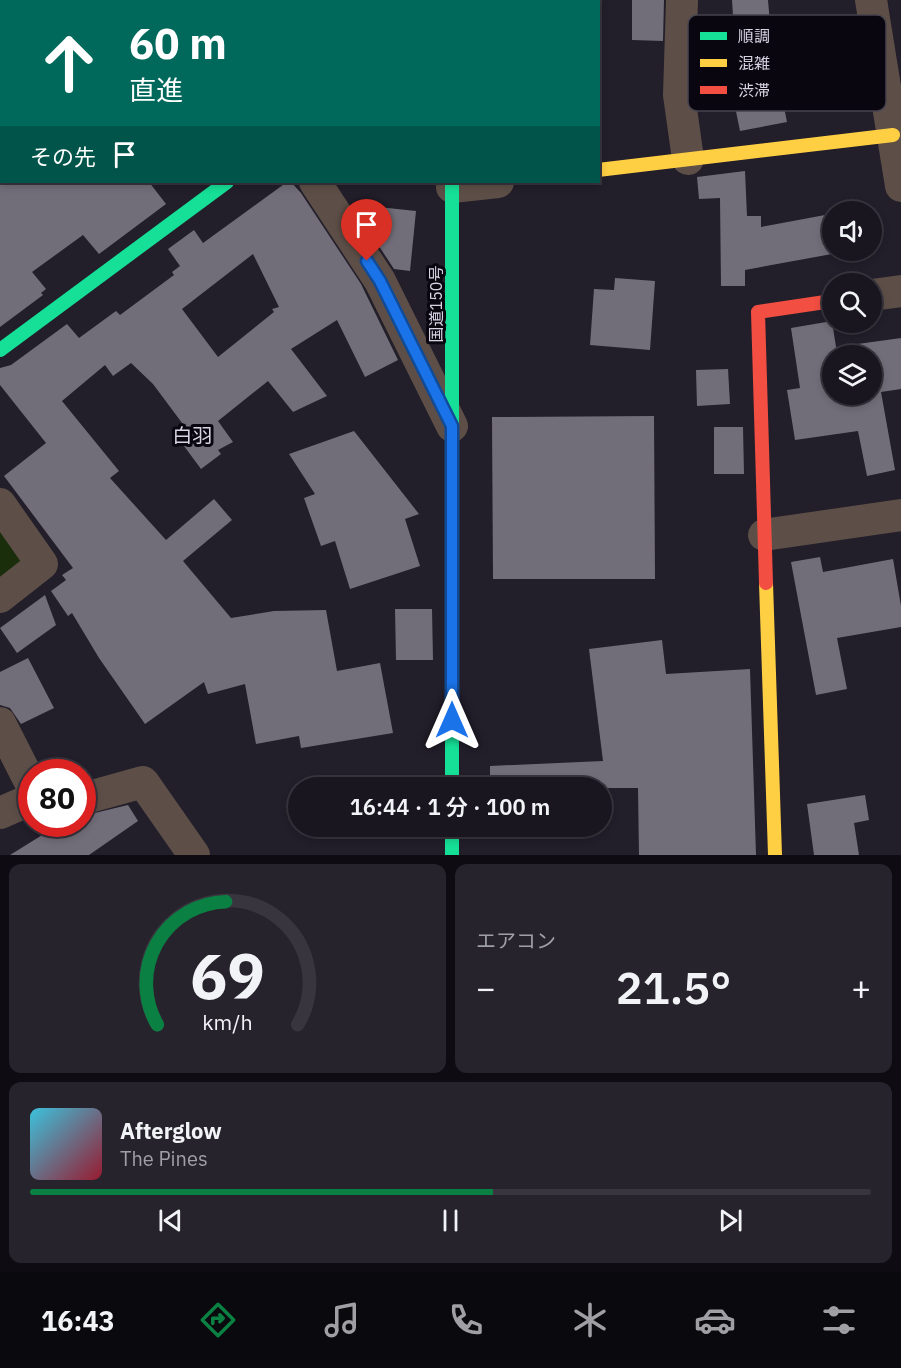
<!DOCTYPE html>
<html lang="ja">
<head>
<meta charset="utf-8">
<style>
  body { margin:0; font-family:"IBM Plex Sans","Noto Sans JP",sans-serif; background:#27232d; color:#f1f3f6; height:100vh; display:flex; flex-direction:column; font-size:22px; white-space:nowrap }
  * { box-sizing:border-box; margin:0 }
  p { font-size:20px; color:#9f9fa5 }
  .icon { flex:none; width:33px; height:33px; fill:none; stroke:currentColor; stroke-width:2; stroke-linecap:round; stroke-linejoin:round }
  .map { position:relative; height:855px; overflow:hidden }
  .panel { display:flex; flex-direction:column; gap:9px; padding:9px; background:#0e0c12; flex:1 }
  .panel>* { flex:none }
  .top-card { position:absolute; left:0px; top:0px; width:600px; height:183px; box-shadow:0 3px 9px #0003,0 0 0 2px #38353e; background:#00695c; color:#fff; overflow:hidden }
  .tools { position:absolute; left:822px; top:201px; display:grid; gap:12px }
  .tools a { display:grid; place-items:center; width:60px; height:60px; border-radius:50%; background:#1a1620; box-shadow:0 3px 9px #0003,0 0 0 2px #38353e; font-size:30px }
  .speed { position:absolute; left:18px; top:759px; display:flex; gap:12px; font-size:30px; font-weight:700; text-align:center }
  .speed>* { display:grid; place-content:center; width:78px; height:78px; border-radius:50%; background:#1a1620; box-shadow:0 3px 9px #0003,0 0 0 2px #38353e; line-height:1 }
  .speed .limit { border:9px solid #d22; background:#fff; color:#111 }
  .pin { position:absolute; display:grid; place-items:center; width:51px; height:51px; color:#fff; margin:-62px -26px; border-radius:50% 50% 50% 0; rotate:-45deg; box-shadow:0 0 6px #0007 }
  .pin .icon { rotate:45deg }
  .me { position:absolute; width:66px; margin:-33px; rotate:0deg; stroke-linejoin:round; filter:drop-shadow(0 0 4px #0008) }
  .turn { display:flex; align-items:center; gap:21px; height:126px; padding:0 30px; font-size:27px }
  .turn .icon { width:78px; height:78px; stroke-width:2.5 }
  .turn b { display:block; font-size:42px; line-height:51px }
  .then { display:flex; align-items:center; height:57px; padding:0 30px; background:#0003; gap:12px; font-size:22px }
  .big { font-size:45px; font-weight:600; line-height:1.1 }
  .panel .tile { flex:1; display:flex; flex-direction:column; justify-content:center; gap:9px; min-width:0; padding:0 21px; border-radius:12px; background:#27232d }
  .panel .dial { align-items:center; gap:0 }
  .dial svg { height:156px; overflow:visible; fill:none; stroke:#38353e; stroke-width:7; stroke-linecap:round; text-anchor:middle }
  .dial text { fill:#f1f3f6; stroke:none }
  .song { display:flex; align-items:center; gap:18px }
  .cover { width:72px; height:72px; border-radius:9px; background:linear-gradient(135deg,hsl(190 70% 55%),hsl(350 70% 35%)) }
  .played { height:6px; border-radius:3px; background:linear-gradient(90deg,#0b8043 55%,#38353e 55%) }
  .keys { display:flex; justify-content:space-around; direction:ltr }
  .heat { display:flex; justify-content:space-between; align-items:center; font-size:33px; direction:ltr }
  .panel .tiles { flex:1; display:grid; gap:9px; grid-template-columns:1fr 1fr }
  .tile:last-child { grid-column:span 2 }
  .trip { position:absolute; left:288px; top:777px; width:324px; height:60px; border-radius:30px; background:#1a1620; box-shadow:0 3px 9px #0003,0 0 0 2px #38353e; font-weight:600; line-height:60px; text-align:center }
  .menu { display:flex; height:96px; justify-content:space-around; align-items:center; background:#0a090d; color:#9f9fa5 }
  .menu .icon { width:42px; height:42px }
  .menu .on { color:#0b8043 }
  .menu b { font-size:27px; color:#f1f3f6 }
  .map>svg:first-child { display:block }
  .green { fill:#1a2e0c }
  .building { fill:#726e79; fill-rule:evenodd }
  .lines { fill:none; stroke-linecap:round; stroke-linejoin:round }
  .street { stroke:#5d4f47; stroke-width:32 }
  .fast { stroke:#16e098; stroke-width:14 }
  .slow { stroke:#ffcf43; stroke-width:14 }
  .jam { stroke:#f24e42; stroke-width:14 }
  .route-casing { stroke:#114b97; stroke-width:15 }
  .route { stroke:#1a73e8; stroke-width:10 }
  .labels { text-anchor:middle; dominant-baseline:central; stroke-width:6; stroke-linejoin:round; paint-order:stroke }
  .street-label { font-size:16px; fill:#d8d3e3; stroke:#090610 }
  .quarter-label { font-size:20px; fill:#d8d3e3; stroke:#090610 }
  .key { fill:#090610; stroke:#47444f; stroke-width:1.5 }
  .key-label { font-size:16px; fill:#d8d3e3 }
</style>
</head>
<body>
<div class="map">
<svg width="901" height="855" viewBox="0 0 901 855">
  <rect width="100%" height="100%" fill="#221e2a"/>
  <polygon class="green" points="0,487 20,532 20,575 0,586"/>
  <g class="building">
    <polygon points="632,0 664,0 663,41 632,40"/>
    <polygon points="732,0 768,0 772,48 787,122 740,131 727,67 736,65"/>
    <polygon points="745,171 747,216 761,216 761,227 825,215 832,254 745,270 745,286 721,286 720,198 699,199 697,177"/>
    <polygon points="0,182 149,182 166,204 99,254 83,235 32,272 46,289 41,293 43,295 0,327"/>
    <path d="M 287,182 L 291,182 L 301,193 L 361,284 L 398,360 L 365,377 L 337,320 L 291,349 L 327,396 L 293,412 L 268,381 L 218,421 L 233,442 L 218,450 L 221,454 L 201,469 L 184,446 L 194,439 L 153,384 L 131,363 L 113,376 L 105,365 L 62,401 L 119,471 L 110,478 L 166,540 L 214,499 L 232,520 L 183,561 L 231,618 L 274,611 L 326,610 L 337,671 L 380,663 L 393,733 L 301,748 L 299,736 L 256,744 L 245,684 L 208,694 L 204,682 L 145,724 L 99,658 L 72,613 L 68,616 L 51,591 L 66,580 L 62,575 L 73,568 L 4,476 L 46,443 L 0,385 L 0,368 L 11,365 L 67,324 L 79,338 L 116,311 L 120,315 L 174,275 L 172,272 L 180,266 L 168,249 L 194,230 L 203,243 ZM 253,254 L 279,307 L 272,309 L 274,312 L 218,357 L 182,309 Z"/>
    <polygon points="369,206 416,211 410,271 394,269 367,228"/>
    <polygon points="615,278 655,281 650,350 590,345 594,289 614,290"/>
    <path d="M 832,321 L 836,347 L 901,338 L 901,389 L 881,392 L 895,470 L 867,476 L 858,431 L 795,440 L 787,390 L 800,388 L 791,328 ZM 832,356 L 872,356 L 872,394 L 832,394 Z"/>
    <polygon points="728,369 730,404 697,406 696,370"/>
    <polygon points="654,416 655,579 493,579 492,417"/>
    <polygon points="714,427 743,427 744,474 714,474"/>
    <polygon points="354,431 419,514 405,519 420,566 350,589 335,541 321,546 304,498 315,494 289,454"/>
    <polygon points="820,557 823,572 893,559 901,606 901,627 837,638 847,689 816,695 791,562"/>
    <polygon points="45,595 56,625 17,653 0,628"/>
    <polygon points="395,609 432,609 433,660 396,660"/>
    <polygon points="662,640 666,674 750,669 756,855 639,855 638,788 490,788 490,766 603,761 589,649"/>
    <polygon points="28,658 54,708 21,724 10,708 0,705 0,672"/>
    <polygon points="865,795 869,820 854,823 859,855 814,855 807,804"/>
    <polygon points="128,805 138,821 89,855 10,855 60,824 82,824 82,816"/>
  </g>
  <g class="lines">
    <g class="street">
      <polyline points="190,0 191,2"/>
      <polyline points="682,0 679,95 688,159"/>
      <polyline points="871,0 901,186"/>
      <polyline points="71,2 73,0"/>
      <polyline points="0,52 2,51"/>
      <polyline points="315,182 380,281 452,426"/>
      <polyline points="452,187 498,182"/>
      <polyline points="872,295 901,291"/>
      <polyline points="0,504 42,564 0,597"/>
      <polyline points="764,535 901,515"/>
      <polyline points="0,723 32,786"/>
      <polyline points="82,799 143,782 194,855"/>
      <polyline points="0,813 32,799"/>
    </g>
    <g class="fast">
      <polyline points="452,182 452,788"/>
      <polyline points="0,350 227,182"/>
      <polyline points="452,826 452,855"/>
    </g>
    <g class="slow">
      <polyline points="452,0 452,2"/>
      <polyline points="598,170 893,135"/>
      <polyline points="766,583 775,855"/>
    </g>
    <polyline class="jam" points="766,583 758,312 832,301"/>
  </g>
  <g class="lines">
    <g class="route-casing">
      <polyline id="route" points="367,261 380,281 452,426 452,720"/>
    </g>
    <use href="#route" class="route"/>
  </g>
  <g class="labels">
    <g class="street-label">
      <text transform="translate(436 304) rotate(-90)">国道150号</text>
    </g>
    <g class="quarter-label">
      <text x="192" y="435">白羽</text>
    </g>
  </g>
  <rect x="688" y="15" width="198" height="96" rx="9" class="key"/>
  <rect x="700" y="32" width="27" height="8" fill="#16e098"/>
  <rect x="700" y="59" width="27" height="8" fill="#ffcf43"/>
  <rect x="700" y="86" width="27" height="8" fill="#f24e42"/>
  <g class="key-label">
    <text x="738" y="42">順調</text>
    <text x="738" y="69">混雑</text>
    <text x="738" y="96">渋滞</text>
  </g>
</svg>
<div class="tools">
<a><svg class="icon" aria-label="sound" viewBox="0 0 24 24"><path d="M4 9h4l5-4v14l-5-4H4zM17 9q2 3 0 6"/></svg></a>
<a><svg class="icon" aria-label="search" viewBox="0 0 24 24"><circle cx="10" cy="10" r="6"/><path d="M15 15l6 6"/></svg></a>
<a><svg class="icon" aria-label="layers" viewBox="0 0 24 24"><path d="M12 4l9 5-9 5-9-5zM3 14l9 5 9-5"/></svg></a>
</div>
<div class="speed"><div class="limit">80</div></div>
<div class="pin" style="left:367px;top:261px;background:#d93025"><svg class="icon" aria-label="arrive" viewBox="0 0 24 24"><path d="M6 21V4h12l-3 4 3 4H6"/></svg></div>
<svg class="me" style="left:452px;top:720px" viewBox="-20 -20 40 40"><path d="M0-17L14 15 0 8-14 15z" fill="#1a73e8" stroke="#fff" stroke-width="4"/></svg>
<div class="trip">16:44 · 1 分 · 100 m</div>
<div class="top-card">
<div class="turn"><svg class="icon" aria-label="ahead" viewBox="0 0 24 24"><path d="M12 20V5M6 11l6-6 6 6"/></svg><div><b>60 m</b>直進</div></div>
<div class="then">その先<svg class="icon" aria-label="arrive" viewBox="0 0 24 24"><path d="M6 21V4h12l-3 4 3 4H6"/></svg></div>
</div>
</div>
<section class="panel">
<div class="tiles">
<div class="tile dial"><svg viewBox="0 0 100 80">
<path d="M14 69A42 42 0 1 1 86 69"/>
<path d="M14 69A42 42 0 0 1 49 6" stroke="#0b8043"/>
<text x="50" y="56" font-size="32" font-weight="700">69</text>
<text x="50" y="72" font-size="11">km/h</text>
</svg></div>
<div class="tile"><p>エアコン</p>
<div class="heat"><a>−</a><b class="big">21.5°</b><a>+</a></div>
</div>
<div class="tile">
<div class="song"><i class="cover"></i><div><b>Afterglow</b><p>The Pines</p></div></div>
<div class="played"></div>
<div class="keys"><svg class="icon" aria-label="previous" viewBox="0 0 24 24"><path d="M18 5L8 12l10 7zM5 5v14"/></svg><svg class="icon" aria-label="pause" viewBox="0 0 24 24"><path d="M8 5v14M16 5v14"/></svg><svg class="icon" aria-label="next" viewBox="0 0 24 24"><path d="M6 5l10 7-10 7zM19 5v14"/></svg></div>
</div>
</div>
</section>
<nav class="menu">
<b>16:43</b>
<svg class="icon on" aria-label="directions" viewBox="0 0 24 24"><path d="M12 3l9 9-9 9-9-9zM9 14v-3h6M13 9l2 2-2 2"/></svg>
<svg class="icon" aria-label="music" viewBox="0 0 24 24"><path d="M9 18V5l10-2v13"/><circle cx="6" cy="18" r="3"/><circle cx="16" cy="16" r="3"/></svg>
<svg class="icon" aria-label="phone" viewBox="0 0 24 24"><path d="M5 4h4l2 5-3 2q2 4 5 5l2-3 5 2v4C11 20 4 13 5 4z"/></svg>
<svg class="icon" aria-label="climate" viewBox="0 0 24 24"><path d="M12 3v18M4 7l16 10M4 17L20 7"/></svg>
<svg class="icon" aria-label="car" viewBox="0 0 24 24"><path d="M5 17H2v-5l4-1 3-4h7l3 4 3 1v5h-3M9 17h6M6 11h13"/><circle cx="7" cy="17" r="2"/><circle cx="17" cy="17" r="2"/></svg>
<svg class="icon" aria-label="filters" viewBox="0 0 24 24"><path d="M4 7h16M4 17h16"/><circle cx="9" cy="7" r="2"/><circle cx="15" cy="17" r="2"/></svg>
</nav>
</body>
</html>
